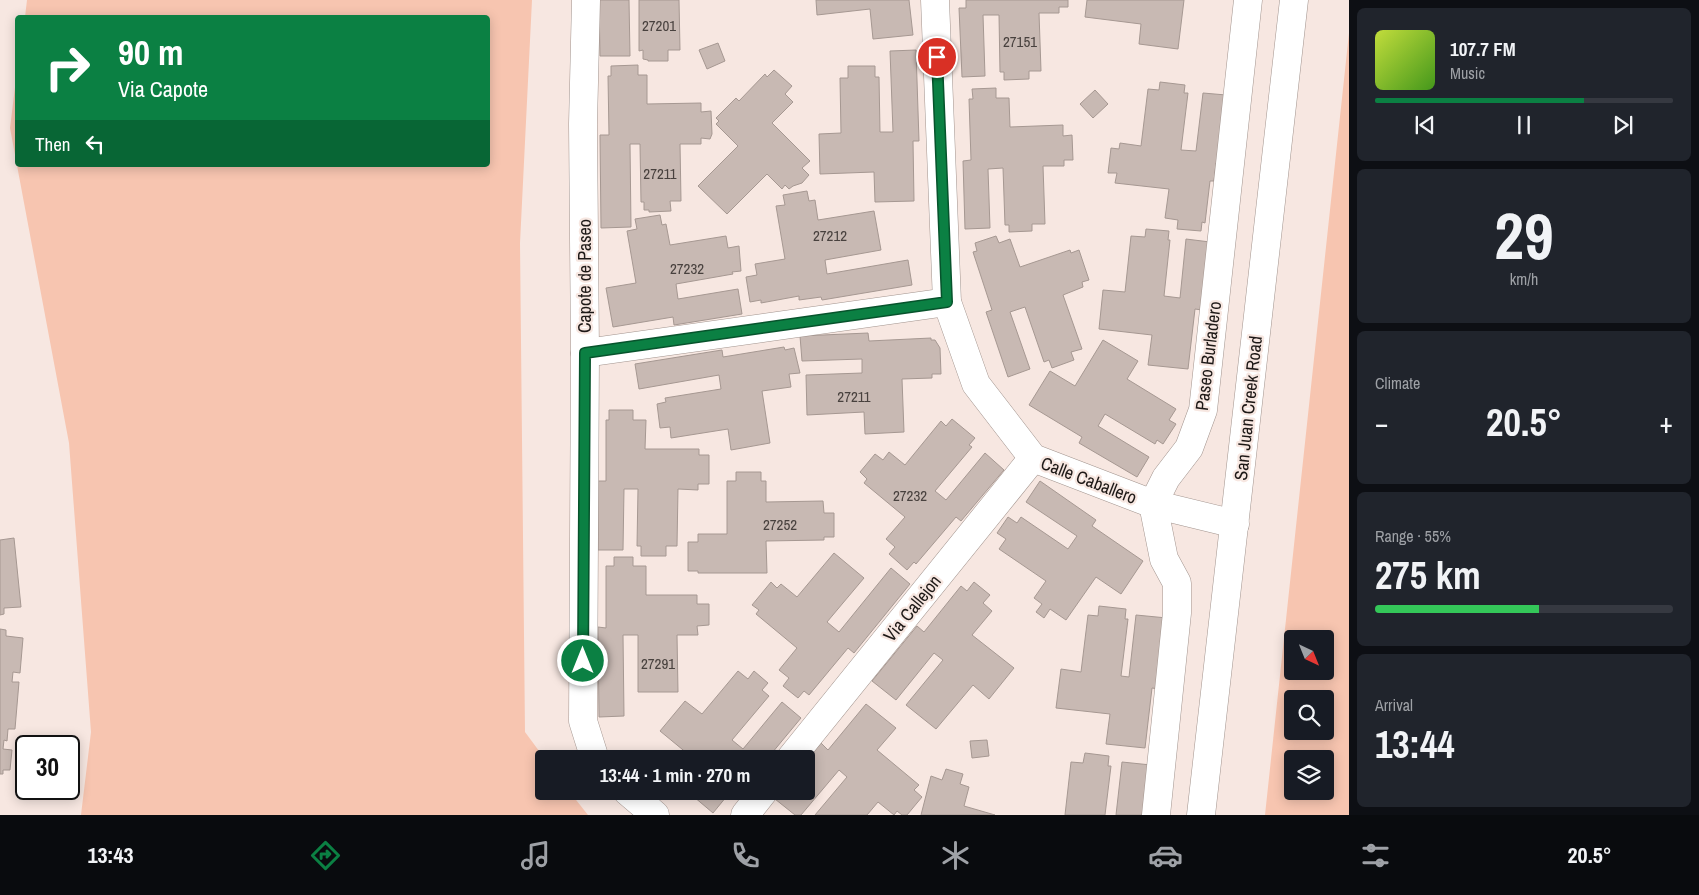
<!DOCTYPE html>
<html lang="en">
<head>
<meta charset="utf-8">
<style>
  body { margin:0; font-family:"Archivo Narrow",sans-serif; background:#20242c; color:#f1f3f6; height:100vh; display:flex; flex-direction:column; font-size:19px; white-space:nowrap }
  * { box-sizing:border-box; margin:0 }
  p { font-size:16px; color:#9ea1a6 }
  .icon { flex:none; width:28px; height:28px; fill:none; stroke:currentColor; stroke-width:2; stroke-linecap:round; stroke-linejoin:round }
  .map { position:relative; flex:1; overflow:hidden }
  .side { display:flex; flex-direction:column; gap:8px; padding:8px; background:#0d0f14; width:350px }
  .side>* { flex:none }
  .banner { position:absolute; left:15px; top:15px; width:475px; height:152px; border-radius:5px; box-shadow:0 2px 12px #0003; background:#0b8043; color:#fff; overflow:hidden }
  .needle { width:32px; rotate:137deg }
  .tools { position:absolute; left:1284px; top:630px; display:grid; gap:10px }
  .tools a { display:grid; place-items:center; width:50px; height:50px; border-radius:5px; background:#171b24; box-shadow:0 2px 12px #0003; font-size:25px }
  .speed { position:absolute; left:15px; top:735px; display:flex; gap:10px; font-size:25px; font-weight:700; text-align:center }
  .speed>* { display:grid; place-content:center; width:65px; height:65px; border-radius:50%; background:#171b24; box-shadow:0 2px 12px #0003; line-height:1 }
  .speed .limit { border:2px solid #111; border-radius:8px; background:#fff; color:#111 }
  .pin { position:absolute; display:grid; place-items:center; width:42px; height:42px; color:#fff; margin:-21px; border:2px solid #fff; border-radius:50%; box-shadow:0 1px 5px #0007 }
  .me { position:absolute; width:55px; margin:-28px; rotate:0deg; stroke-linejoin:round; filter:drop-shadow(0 0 4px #0008) }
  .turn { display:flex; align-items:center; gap:18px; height:105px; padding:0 20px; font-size:22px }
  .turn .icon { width:65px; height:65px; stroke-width:2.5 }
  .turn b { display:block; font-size:35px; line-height:42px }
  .then { display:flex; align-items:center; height:48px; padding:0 20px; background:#0003; gap:10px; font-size:19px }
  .big { font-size:38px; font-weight:700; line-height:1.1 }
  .side .card { flex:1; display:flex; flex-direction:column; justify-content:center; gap:8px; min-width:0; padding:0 18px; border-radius:8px; background:#20242c }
  .side .dial { align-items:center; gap:0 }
  .dial b { font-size:65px; line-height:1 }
  .song { display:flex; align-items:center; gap:15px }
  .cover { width:60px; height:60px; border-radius:8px; background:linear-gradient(135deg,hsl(70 70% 55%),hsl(100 70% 35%)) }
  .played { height:5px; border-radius:2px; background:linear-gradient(90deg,#0b8043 70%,#363941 70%) }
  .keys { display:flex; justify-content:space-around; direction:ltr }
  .heat { display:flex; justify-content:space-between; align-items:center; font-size:28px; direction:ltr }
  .charge { height:8px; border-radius:4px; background:linear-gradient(90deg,#34c759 55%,#363941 0) }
  .trip { position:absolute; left:535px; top:750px; width:280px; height:50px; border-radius:5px; background:#171b24; box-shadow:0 2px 12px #0003; font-weight:700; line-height:50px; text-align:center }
  .menu { display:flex; height:80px; justify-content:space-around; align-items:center; background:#090b0e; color:#9ea1a6 }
  .menu .icon { width:35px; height:35px }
  .menu .active { color:#0b8043 }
  .menu b { font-size:22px; color:#f1f3f6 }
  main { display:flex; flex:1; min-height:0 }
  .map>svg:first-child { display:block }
  .green { fill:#f7c5b0; fill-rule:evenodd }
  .building { fill:#c8b9b3; stroke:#a69892 }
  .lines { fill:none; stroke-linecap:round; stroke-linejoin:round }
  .street-casing { stroke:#a2948e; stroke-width:29 }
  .secondary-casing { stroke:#a2948e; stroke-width:29 }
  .street { stroke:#fff; stroke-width:28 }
  .secondary { stroke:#fff; stroke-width:28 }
  .route-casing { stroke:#07532c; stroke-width:12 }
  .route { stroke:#0b8043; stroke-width:9 }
  .labels { text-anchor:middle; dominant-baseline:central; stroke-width:4.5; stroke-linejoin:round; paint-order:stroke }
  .number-label { font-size:15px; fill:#48413e }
  .street-label { font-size:18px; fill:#1e1917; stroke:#f7e7e1 }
</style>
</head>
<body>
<main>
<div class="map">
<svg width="1349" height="815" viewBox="0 0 1349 815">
  <rect width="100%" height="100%" fill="#f7e7e1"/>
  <g class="green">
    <polygon points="27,0 532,0 520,243 525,732 545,759 544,759 544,791 569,791 588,815 81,815 91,732 69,443 10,128 17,71 18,165 488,165 488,18 25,17"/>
    <path d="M 1349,33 L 1349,815 L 1265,815 ZM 1292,639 L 1325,639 L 1325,671 L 1292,671 ZM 1292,699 L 1325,699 L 1325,731 L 1292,731 ZM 1292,759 L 1325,759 L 1325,791 L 1292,791 Z"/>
  </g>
  <g class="building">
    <polygon points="599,0 629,0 630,56 600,56"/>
    <polygon points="639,0 679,0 680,50 668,50 668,61 648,61 648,60 643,59 643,50 639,51"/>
    <polygon points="816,0 909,0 913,35 873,39 870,9 817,15"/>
    <polygon points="966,0 1068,0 1068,7 1059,7 1059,13 1039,13 1041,71 1029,71 1029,79 1004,80 1004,72 1000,72 999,15 983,15 985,76 962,77 959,8 966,8"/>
    <polygon points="1087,0 1184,0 1178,49 1139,44 1141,24 1085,17"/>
    <polygon points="718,43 725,61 707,69 699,50"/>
    <polygon points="916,50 919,141 913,141 914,201 875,202 874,172 820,174 819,134 841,133 840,78 848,78 848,66 875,66 875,77 879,77 880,132 893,132 890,51"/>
    <polygon points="638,65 638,75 647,75 647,104 701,103 701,112 711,111 712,134 710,139 701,138 701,144 680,144 681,201 670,201 671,211 649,212 649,210 644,210 644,202 641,202 640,144 630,144 631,227 601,228 600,135 609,135 608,76 611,76 611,66"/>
    <polygon points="774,70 792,86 785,94 793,102 772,123 810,161 802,168 809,175 802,183 793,186 789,189 785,185 782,189 767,174 727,214 698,186 738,146 716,124 719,121 716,118 736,98 739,101 765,74 767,77"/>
    <polygon points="1160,82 1185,85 1184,93 1188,93 1181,150 1196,151 1203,93 1226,95 1219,163 1216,163 1214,181 1210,181 1205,223 1202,222 1201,231 1177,229 1178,220 1165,218 1169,189 1115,183 1117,173 1108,173 1111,148 1119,149 1120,143 1141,146 1148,89 1159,90"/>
    <polygon points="996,88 996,98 1009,98 1010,127 1063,125 1063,136 1072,135 1073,160 1064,160 1064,166 1043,166 1045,224 1032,224 1032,231 1009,232 1009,225 1005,225 1003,168 988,169 990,228 965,229 963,161 971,160 969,99 973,99 972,89"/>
    <polygon points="1095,90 1108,104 1093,118 1080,104"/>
    <polygon points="807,191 809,201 815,200 818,220 874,211 881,250 825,260 827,274 908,260 912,285 822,300 821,297 799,300 799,296 761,303 761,300 750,302 746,277 757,275 755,264 785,259 776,206 785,205 783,195"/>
    <polygon points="660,215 662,225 666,224 670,245 726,236 728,248 739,246 741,271 732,272 733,274 676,284 678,299 738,289 742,314 674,325 673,317 613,327 606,288 636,283 627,231 637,229 635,219"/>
    <polygon points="1146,229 1169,231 1168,240 1170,240 1164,296 1180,298 1186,239 1210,242 1202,310 1195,309 1188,369 1148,365 1152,335 1099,329 1103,290 1125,292 1131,236 1145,237"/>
    <polygon points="996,236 999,243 1010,239 1020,267 1070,250 1071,253 1079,250 1089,280 1082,282 1083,287 1063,295 1082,349 1071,352 1074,360 1052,368 1049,360 1044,362 1025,307 1010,312 1030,369 1008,377 986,312 992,310 973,252 977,251 975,243"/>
    <polygon points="868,333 869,341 931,338 931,340 935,340 940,348 941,374 932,374 932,378 902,379 904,432 865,434 864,412 807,415 806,375 862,373 862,359 802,361 800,336"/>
    <polygon points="1103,340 1138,361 1127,379 1176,409 1169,420 1176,424 1163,444 1157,440 1155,444 1105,414 1098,426 1149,457 1137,477 1079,443 1082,437 1029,405 1050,371 1075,386"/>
    <polygon points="784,347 785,350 794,348 800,373 789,374 791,387 762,391 770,443 731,450 728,429 671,438 670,427 660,428 657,404 666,402 665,398 721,389 719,375 639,389 635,364 722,350 723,357"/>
    <polygon points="609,410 633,410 633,420 646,420 645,449 699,449 699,455 709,455 709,484 698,484 698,490 678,489 677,546 666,546 666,556 641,556 641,546 637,546 638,489 624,489 623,550 598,550 598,481 606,481 606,420 609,420"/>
    <polygon points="952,419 975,438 969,445 972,447 935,491 946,500 985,453 1004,470 961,521 956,517 916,564 914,562 907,570 889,554 895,547 886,539 905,517 864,483 867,479 860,472 875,454 883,460 889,452 905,465 941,421 946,426"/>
    <polygon points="736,472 761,472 761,481 766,481 766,502 823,501 824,513 834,513 834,537 824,537 824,540 766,541 767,573 698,573 698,571 688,571 688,542 698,542 698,534 727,534 727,481 736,481"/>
    <polygon points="1040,481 1096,520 1092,526 1143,561 1121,594 1096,577 1066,620 1050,609 1044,618 1036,612 1042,604 1034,598 1046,581 999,549 1006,539 997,533 1008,517 1017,523 1021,517 1068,549 1077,536 1026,502"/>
    <polygon points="14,538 21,607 4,608 4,614 0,615 0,540"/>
    <polygon points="834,553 864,578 827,622 839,632 891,568 910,584 854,653 848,648 809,695 804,691 798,698 783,686 789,678 779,670 797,648 756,614 759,610 752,605 771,582 777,588 781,584 797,597"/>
    <polygon points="614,557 633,557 633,566 646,566 646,595 697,595 697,604 709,604 709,625 697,626 698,635 677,635 678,692 638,692 638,635 623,635 624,716 599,717 598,627 606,628 606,566 614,566"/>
    <polygon points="974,582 990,595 983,603 992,611 972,635 1014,668 989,699 973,685 936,729 906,705 943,660 934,653 896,700 872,681 917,626 924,632 961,586 967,591"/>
    <polygon points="1099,606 1126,609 1125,619 1128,619 1121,676 1129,677 1136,615 1167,618 1159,689 1152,688 1145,748 1106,744 1110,714 1056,708 1061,669 1081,672 1088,615 1098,616"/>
    <polygon points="0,629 6,630 6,636 23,638 20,673 13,672 12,682 19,682 15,729 8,729 7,741 4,740 3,749 12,750 10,770 3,770 3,774 0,774"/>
    <polygon points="738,671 748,679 754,671 768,683 762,690 769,696 732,740 743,749 782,702 801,718 767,759 694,759 660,731 685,701 702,714"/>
    <polygon points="866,704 896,728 877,750 919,785 914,790 922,797 907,815 902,815 897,811 894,815 878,802 867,815 815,815 847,777 839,770 801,815 795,815 775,799 782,791 806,791 806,761 821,743 828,750"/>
    <polygon points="987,740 989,756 972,758 970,741"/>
    <polygon points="1085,753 1109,756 1108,766 1111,766 1105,815 1065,815 1071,762 1083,763"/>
    <polygon points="1122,762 1151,765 1145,815 1116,815"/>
    <polygon points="946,769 963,774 960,784 969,787 964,806 995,815 921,815 931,776 942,780"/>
    <polygon points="687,791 731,791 713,813"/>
  </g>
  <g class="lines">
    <g class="street-casing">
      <g id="street">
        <polyline points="586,0 583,124 585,353 583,721 594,756 596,759"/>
        <polyline points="935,0 947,302 976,384 1033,458 1153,504 1235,524"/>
        <polyline points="585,353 947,302"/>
        <polyline points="790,759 1033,458"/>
        <polyline points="627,791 655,815"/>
        <polyline points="745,815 764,791"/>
        <polyline points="1156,815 1177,613 1177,583 1164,559 1153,504 1166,478 1189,448 1203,410 1248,0"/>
      </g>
    </g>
    <g class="secondary-casing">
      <polyline id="secondary" points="1201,815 1294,0"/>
    </g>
    <use href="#street" class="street"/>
    <use href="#secondary" class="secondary"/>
  </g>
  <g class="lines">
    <g class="route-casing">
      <polyline id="route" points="583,661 585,353 947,302 937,57"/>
    </g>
    <use href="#route" class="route"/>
  </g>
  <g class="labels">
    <g class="number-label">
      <text x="659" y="25">27201</text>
      <text x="1020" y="41">27151</text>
      <text x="660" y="173">27211</text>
      <text x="830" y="235">27212</text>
      <text x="687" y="268">27232</text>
      <text x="854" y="396">27211</text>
      <text x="910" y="495">27232</text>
      <text x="780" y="524">27252</text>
      <text x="658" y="663">27291</text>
    </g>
    <g class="street-label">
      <text transform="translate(584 276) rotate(-90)">Capote de Paseo</text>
      <text transform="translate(1208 356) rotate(-83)">Paseo Burladero</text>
      <text transform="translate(1248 408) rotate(-84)">San Juan Creek Road</text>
      <text transform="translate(1089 480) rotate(21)">Calle Caballero</text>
      <text transform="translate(912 608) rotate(-51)">Via Callejon</text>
    </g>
  </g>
</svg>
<div class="tools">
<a><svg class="needle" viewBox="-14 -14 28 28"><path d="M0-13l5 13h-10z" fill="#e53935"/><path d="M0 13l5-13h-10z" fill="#9ea1a6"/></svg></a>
<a><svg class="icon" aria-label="search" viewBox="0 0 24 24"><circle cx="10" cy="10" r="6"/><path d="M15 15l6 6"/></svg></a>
<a><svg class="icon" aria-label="layers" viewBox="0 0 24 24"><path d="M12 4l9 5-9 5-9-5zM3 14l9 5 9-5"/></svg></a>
</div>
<div class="speed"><div class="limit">30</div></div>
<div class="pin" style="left:937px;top:57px;background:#d93025"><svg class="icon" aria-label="arrive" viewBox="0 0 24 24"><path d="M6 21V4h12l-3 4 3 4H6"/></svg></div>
<svg class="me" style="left:583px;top:661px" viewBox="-20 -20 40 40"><circle r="17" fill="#0b8043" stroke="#fff" stroke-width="3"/><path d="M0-11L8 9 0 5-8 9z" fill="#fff"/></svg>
<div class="trip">13:44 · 1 min · 270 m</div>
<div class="banner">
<div class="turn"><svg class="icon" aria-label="right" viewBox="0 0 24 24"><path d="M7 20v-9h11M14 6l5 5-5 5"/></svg><div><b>90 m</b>Via Capote</div></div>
<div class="then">Then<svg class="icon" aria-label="left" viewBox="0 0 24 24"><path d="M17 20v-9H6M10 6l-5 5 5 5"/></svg></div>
</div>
</div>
<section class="side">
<div class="card">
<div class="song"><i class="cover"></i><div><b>107.7 FM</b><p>Music</p></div></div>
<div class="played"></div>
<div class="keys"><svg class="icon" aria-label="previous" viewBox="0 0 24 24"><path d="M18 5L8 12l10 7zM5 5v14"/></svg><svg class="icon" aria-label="pause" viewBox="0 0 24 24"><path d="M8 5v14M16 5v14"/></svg><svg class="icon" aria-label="next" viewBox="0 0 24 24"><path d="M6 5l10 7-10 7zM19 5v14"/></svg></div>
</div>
<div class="card dial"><b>29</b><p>km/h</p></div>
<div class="card"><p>Climate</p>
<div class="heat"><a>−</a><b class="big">20.5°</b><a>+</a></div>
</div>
<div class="card"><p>Range · 55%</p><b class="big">275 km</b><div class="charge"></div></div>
<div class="card"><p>Arrival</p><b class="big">13:44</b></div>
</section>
</main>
<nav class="menu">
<b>13:43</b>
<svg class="icon active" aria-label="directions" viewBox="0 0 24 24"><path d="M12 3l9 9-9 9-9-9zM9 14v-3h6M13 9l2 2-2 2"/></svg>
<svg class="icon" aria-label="music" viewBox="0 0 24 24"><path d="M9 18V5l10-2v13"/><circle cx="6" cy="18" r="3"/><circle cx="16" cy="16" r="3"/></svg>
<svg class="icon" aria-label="phone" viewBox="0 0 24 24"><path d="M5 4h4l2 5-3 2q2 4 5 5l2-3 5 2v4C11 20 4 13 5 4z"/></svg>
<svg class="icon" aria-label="climate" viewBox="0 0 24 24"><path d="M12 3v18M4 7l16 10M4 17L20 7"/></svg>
<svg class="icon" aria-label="car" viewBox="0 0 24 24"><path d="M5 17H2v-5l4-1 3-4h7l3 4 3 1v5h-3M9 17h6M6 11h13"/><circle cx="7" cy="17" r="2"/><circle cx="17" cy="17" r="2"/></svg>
<svg class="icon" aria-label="filters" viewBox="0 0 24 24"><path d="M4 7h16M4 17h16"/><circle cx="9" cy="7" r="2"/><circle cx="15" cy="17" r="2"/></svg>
<b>20.5°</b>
</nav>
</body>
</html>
